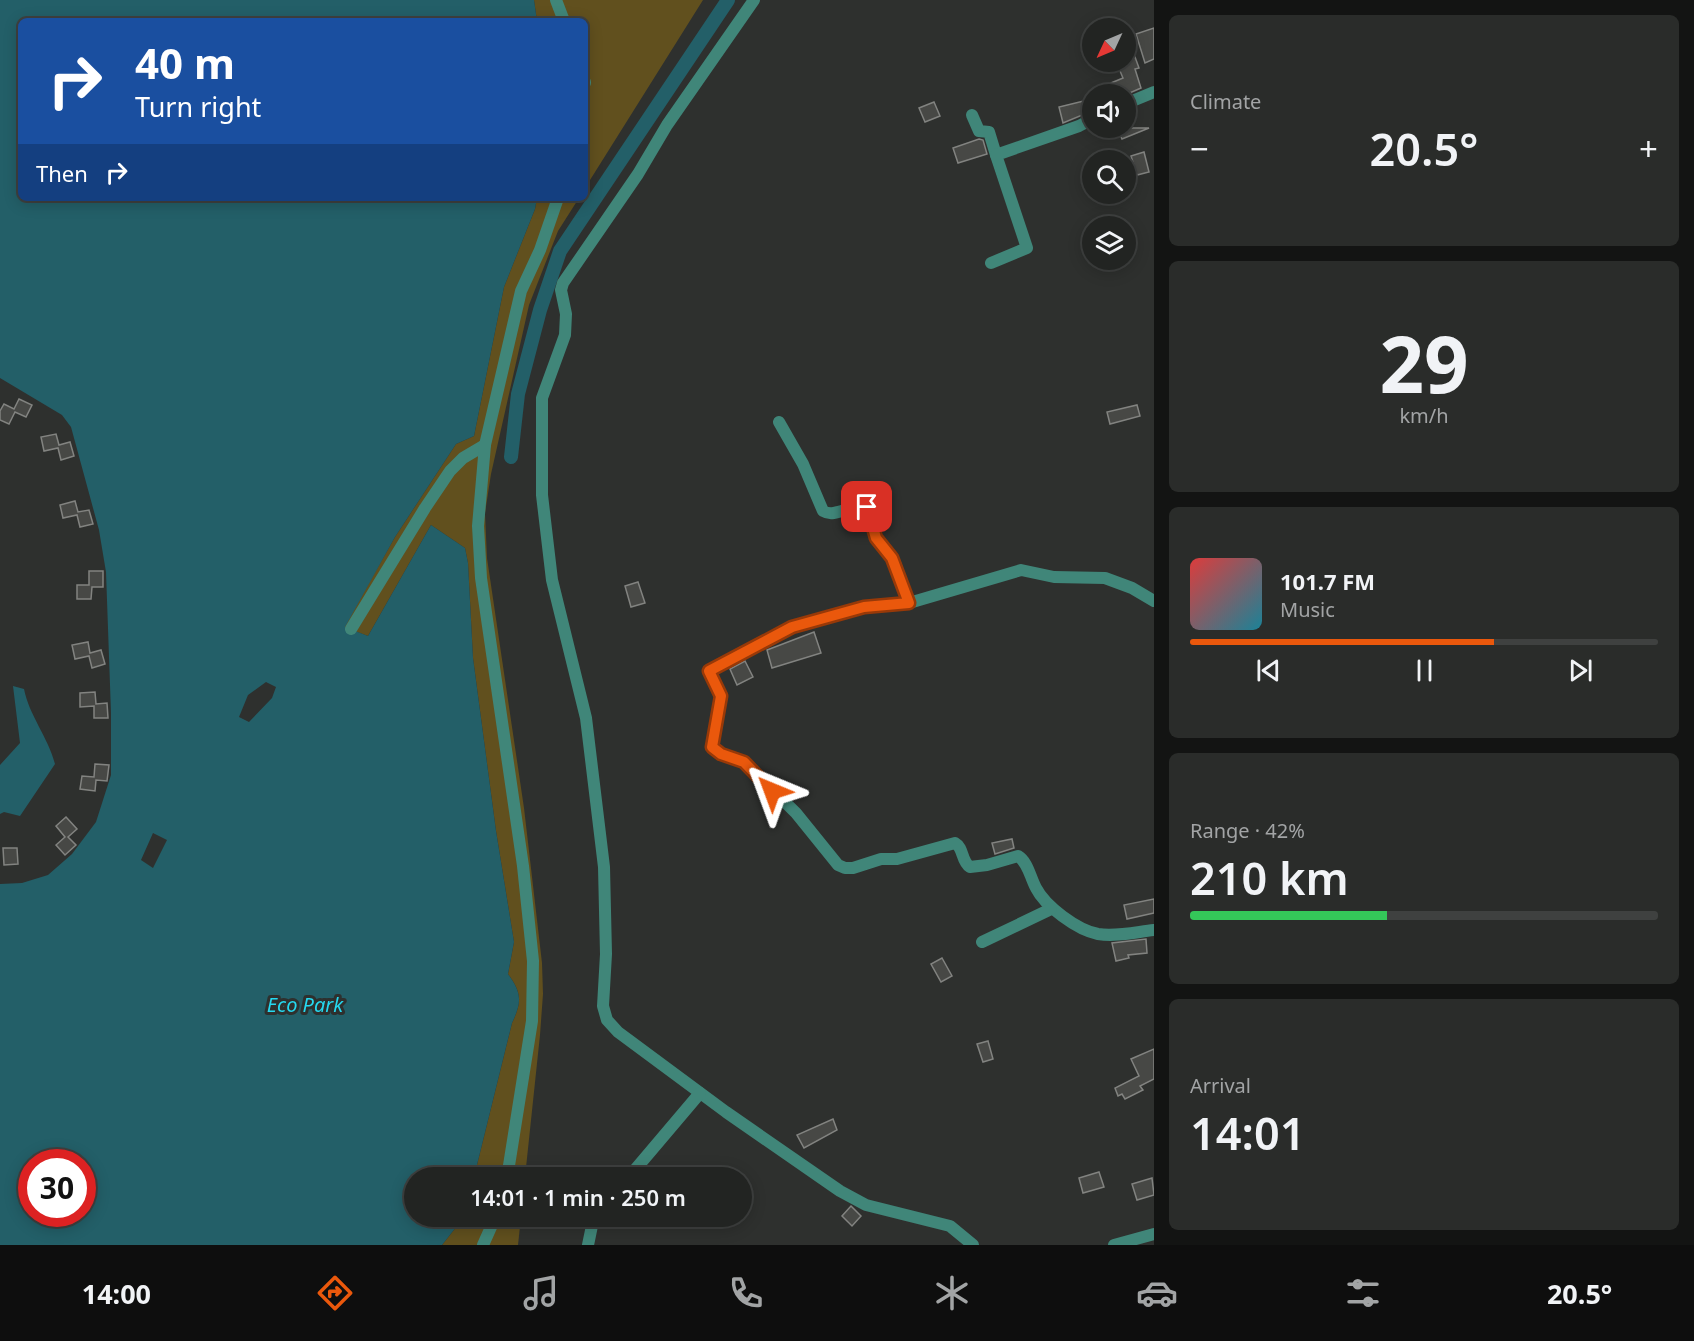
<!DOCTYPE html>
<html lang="en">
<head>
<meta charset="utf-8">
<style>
  body { margin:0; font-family:"Noto Sans",sans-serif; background:#2a2c2a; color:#f1f3f6; height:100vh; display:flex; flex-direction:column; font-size:22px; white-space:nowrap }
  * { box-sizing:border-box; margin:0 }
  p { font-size:20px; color:#a2a4a5 }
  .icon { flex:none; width:33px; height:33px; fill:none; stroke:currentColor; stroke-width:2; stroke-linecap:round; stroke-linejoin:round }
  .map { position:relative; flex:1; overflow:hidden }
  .panel { display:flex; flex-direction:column; gap:15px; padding:15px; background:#131413; width:540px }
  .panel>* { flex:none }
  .top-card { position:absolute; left:18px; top:18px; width:570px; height:183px; border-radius:9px; box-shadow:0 3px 15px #0003,0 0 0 2px #3f4140; background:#1a4fa0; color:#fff; overflow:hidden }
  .needle { width:39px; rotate:226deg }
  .controls { position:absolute; left:1082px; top:18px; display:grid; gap:12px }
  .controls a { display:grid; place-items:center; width:54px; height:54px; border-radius:50%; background:#222422; box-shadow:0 3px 15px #0003,0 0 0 2px #3f4140; font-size:30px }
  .speed { position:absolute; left:18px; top:1149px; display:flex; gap:12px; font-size:30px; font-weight:700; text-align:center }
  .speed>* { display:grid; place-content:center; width:78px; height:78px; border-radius:50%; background:#222422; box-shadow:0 3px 15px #0003,0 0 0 2px #3f4140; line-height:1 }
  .speed .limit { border:9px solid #d22; background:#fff; color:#111 }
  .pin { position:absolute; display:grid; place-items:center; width:51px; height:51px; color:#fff; margin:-26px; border-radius:12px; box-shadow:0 3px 9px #0006 }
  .me { position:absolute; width:66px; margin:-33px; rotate:316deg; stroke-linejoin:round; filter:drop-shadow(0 0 4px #0008) }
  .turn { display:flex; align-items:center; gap:21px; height:126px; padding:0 18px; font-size:27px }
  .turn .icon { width:78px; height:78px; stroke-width:2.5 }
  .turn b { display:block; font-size:42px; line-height:51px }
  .then { display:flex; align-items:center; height:57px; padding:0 18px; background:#0003; gap:12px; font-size:22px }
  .big { font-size:45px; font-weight:600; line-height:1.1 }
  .panel .card { flex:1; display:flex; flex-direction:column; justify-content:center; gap:9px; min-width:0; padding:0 21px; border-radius:9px; background:#2a2c2a }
  .panel .dial { align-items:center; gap:0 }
  .dial b { font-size:78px; line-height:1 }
  .song { display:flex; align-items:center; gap:18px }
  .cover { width:72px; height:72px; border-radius:9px; background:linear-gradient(135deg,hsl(0 70% 55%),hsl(190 70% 35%)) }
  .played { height:6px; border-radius:3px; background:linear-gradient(90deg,#ea580c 65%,#3f4140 65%) }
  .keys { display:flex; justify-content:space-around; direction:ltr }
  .heat { display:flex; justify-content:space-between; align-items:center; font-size:33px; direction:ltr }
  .charge { height:9px; border-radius:4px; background:linear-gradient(90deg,#34c759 42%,#3f4140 0) }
  .trip { position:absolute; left:404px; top:1167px; width:348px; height:60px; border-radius:30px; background:#222422; box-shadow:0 3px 15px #0003,0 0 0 2px #3f4140; font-weight:600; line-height:60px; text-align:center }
  .menu { display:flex; height:96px; justify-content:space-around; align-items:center; background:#0e0e0e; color:#a2a4a5 }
  .menu .icon { width:42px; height:42px }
  .menu .on { color:#ea580c }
  .menu b { font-size:27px; color:#f1f3f6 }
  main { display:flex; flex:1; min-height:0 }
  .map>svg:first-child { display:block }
  .green { fill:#61501e }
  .water { fill:#235f68; fill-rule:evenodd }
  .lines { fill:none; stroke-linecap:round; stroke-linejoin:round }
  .canal { stroke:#235f68; stroke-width:14 }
  .building { fill:#474845; stroke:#828380; stroke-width:1.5 }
  .minor { stroke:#408679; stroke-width:12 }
  .route-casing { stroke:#983908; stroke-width:15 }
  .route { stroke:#ea580c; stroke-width:10 }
  .labels { text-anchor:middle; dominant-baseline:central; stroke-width:6; stroke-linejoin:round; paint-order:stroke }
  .water-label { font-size:20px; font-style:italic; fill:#25d9f0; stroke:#2e302e }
</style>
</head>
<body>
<main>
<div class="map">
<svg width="1154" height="1245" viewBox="0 0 1154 1245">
  <rect width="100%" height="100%" fill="#2e302e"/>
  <g class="green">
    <polygon points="534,0 703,0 585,188 585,21 537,21"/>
    <path d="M 537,198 L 579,198 L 558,231 L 529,305 L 491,474 L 485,513 L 487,558 L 524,808 L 542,963 L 543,994 L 540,1035 L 525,1177 L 474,1177 L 512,1023 C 522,1002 522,993 508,974 L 514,942 L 496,831 L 473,658 L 468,563 L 465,548 L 431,525 L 368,636 L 344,627 L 395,537 L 456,444 L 474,436 L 504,287 L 535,209 Z"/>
    <polygon points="464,1217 521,1217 518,1245 442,1245"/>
  </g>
  <g class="water">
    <path d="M 0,0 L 534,0 L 537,21 L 21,21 L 21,198 L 537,198 L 535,209 L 504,287 L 474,436 L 456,444 L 395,537 L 345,627 L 368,636 L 431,525 L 465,548 L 468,563 L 473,658 L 496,831 L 514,942 L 508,974 C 522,993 522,1002 512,1023 L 474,1177 L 414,1178 L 414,1216 L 464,1217 L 442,1245 L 0,1245 L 0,884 L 22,883 L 48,875 L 72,854 L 96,822 L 111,775 L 111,713 L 106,572 L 99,530 L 71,427 L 62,415 L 0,378 ZM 266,682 L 276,687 L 272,698 L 249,722 L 239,717 L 248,695 ZM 153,833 L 167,840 L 153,868 L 141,860 ZM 32,1162 L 82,1162 L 82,1214 L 32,1214 Z"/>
    <path d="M 13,686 L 24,689 C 29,715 48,737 55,764 L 20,816 L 4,812 L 0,814 L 0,765 L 20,743 Z"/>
  </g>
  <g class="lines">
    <polyline class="canal" points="511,457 518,394 540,310 560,251 728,0"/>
  </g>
  <g class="building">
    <polygon points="1154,28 1154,59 1145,63 1136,34"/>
    <polygon points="1135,57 1139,68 1135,69 1141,88 1125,95 1093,94 1093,92 1112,86 1111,83 1123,78 1117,64"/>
    <polygon points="1092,99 1092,111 1063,123 1059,107"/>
    <polygon points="934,102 940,116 925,122 919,108"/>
    <polygon points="1117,128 1149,128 1122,139"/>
    <polygon points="979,139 983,140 987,154 958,163 953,148"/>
    <polygon points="1144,152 1149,172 1137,175 1131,156"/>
    <polygon points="19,399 32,405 26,417 15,412 9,424 0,420 0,411 4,404 14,409"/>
    <polygon points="1137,405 1140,416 1110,424 1107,412"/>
    <polygon points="56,434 59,445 70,442 74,456 61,460 58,448 44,451 41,437"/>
    <polygon points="75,501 78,512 89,510 93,524 80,527 77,515 63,518 60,505"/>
    <polygon points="89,571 103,571 103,587 92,587 91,599 77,599 77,585 89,585"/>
    <polygon points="638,582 645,603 631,607 625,586"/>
    <polygon points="814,632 821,653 772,668 767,650"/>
    <polygon points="88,642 90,653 101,650 105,664 92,668 89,656 75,659 72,645"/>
    <polygon points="745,661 753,677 737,685 730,669"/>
    <polygon points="95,692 96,704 107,703 108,718 94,718 94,706 80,707 80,693"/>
    <polygon points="95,764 109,765 107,781 96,780 95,791 80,789 82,776 94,777"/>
    <polygon points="66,817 77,829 68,837 76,845 65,855 56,845 65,837 56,826"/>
    <polygon points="1012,839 1014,848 995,854 992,843"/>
    <polygon points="3,848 17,848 18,864 4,865"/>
    <polygon points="1154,899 1154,913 1127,919 1124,905"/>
    <polygon points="1146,939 1147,953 1128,955 1129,958 1116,961 1112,943"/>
    <polygon points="942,958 952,976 941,982 931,964"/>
    <polygon points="988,1041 993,1059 983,1062 977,1044"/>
    <polygon points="1154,1049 1154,1079 1140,1086 1143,1090 1125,1099 1122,1094 1118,1096 1115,1088 1139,1076 1131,1059"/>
    <polygon points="833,1119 837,1130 804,1148 797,1135"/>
    <polygon points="1099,1172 1104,1187 1083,1193 1079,1178"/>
    <polygon points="1152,1178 1154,1195 1137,1200 1132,1184"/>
    <polygon points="851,1206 861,1216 852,1226 842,1216"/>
  </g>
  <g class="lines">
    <g class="minor">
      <polyline points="556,0 564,21"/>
      <polyline points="754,0 667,125 638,174 563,283 561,290 566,314 565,335 542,398 542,495 552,580 586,718 604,867 606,954 603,1006 607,1020 618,1032 726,1112 840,1191 866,1205 950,1226 973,1245"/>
      <polyline points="585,82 585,83"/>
      <polyline points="1125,104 1154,92"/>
      <polyline points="972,115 979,131 989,132 996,155"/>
      <polyline points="991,263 1027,248 996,155 1079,126 1092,119"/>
      <path d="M 779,422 L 803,464 L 823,511 C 836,519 852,502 867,507 L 876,538 L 895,563 L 909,603"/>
      <path d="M 1154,601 L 1132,588 L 1105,578 L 1054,577 L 1021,570 L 909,603 L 864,607 L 792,627 L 709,671 L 721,696 L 712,747 L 721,754 L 744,762 L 796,813 L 838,865 L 845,868 L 853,868 L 881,859 L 897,859 L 955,843 C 964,848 961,861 970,867 L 987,865 L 1018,856 C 1028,862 1030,877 1036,888 C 1045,906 1077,930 1098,934 C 1116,937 1136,932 1154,930"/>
      <polyline points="351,629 425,508 450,471 463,458 485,445"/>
      <polyline points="982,942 1051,909"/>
      <polyline points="507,1178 532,1021 533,961 523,866 481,578 478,526 485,445 521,291 540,250 558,198"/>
      <polyline points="628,1178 700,1093"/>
      <polyline points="483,1245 496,1216"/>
      <polyline points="588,1245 594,1216"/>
      <polyline points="1114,1245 1154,1234"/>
    </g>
  </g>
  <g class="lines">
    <g class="route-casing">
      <polyline id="route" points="772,791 744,762 721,754 712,747 721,696 709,671 792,627 864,607 909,603 892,558 876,538 867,507"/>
    </g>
    <use href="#route" class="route"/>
  </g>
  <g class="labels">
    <g class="water-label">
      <text x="305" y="1004">Eco Park</text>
    </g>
  </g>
</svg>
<div class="controls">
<a><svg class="needle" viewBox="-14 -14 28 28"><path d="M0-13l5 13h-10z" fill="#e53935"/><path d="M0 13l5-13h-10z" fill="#a2a4a5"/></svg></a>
<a><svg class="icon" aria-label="sound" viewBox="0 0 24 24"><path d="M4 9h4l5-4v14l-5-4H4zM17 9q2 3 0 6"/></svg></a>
<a><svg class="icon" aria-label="search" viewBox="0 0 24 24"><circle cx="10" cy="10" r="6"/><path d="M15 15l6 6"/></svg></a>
<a><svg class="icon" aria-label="layers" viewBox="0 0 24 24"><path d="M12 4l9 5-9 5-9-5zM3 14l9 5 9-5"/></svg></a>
</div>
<div class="speed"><div class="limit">30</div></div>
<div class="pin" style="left:867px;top:507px;background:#d93025"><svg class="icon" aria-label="arrive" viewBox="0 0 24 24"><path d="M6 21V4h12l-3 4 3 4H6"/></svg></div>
<svg class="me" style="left:772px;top:791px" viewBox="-20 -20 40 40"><path d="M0-17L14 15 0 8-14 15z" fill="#ea580c" stroke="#fff" stroke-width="4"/></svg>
<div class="trip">14:01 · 1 min · 250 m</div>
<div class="top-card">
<div class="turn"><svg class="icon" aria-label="right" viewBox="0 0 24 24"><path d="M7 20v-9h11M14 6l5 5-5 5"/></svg><div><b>40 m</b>Turn right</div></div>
<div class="then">Then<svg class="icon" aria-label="right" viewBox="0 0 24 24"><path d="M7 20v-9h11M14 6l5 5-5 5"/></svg></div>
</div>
</div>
<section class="panel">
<div class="card"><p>Climate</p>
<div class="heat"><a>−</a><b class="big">20.5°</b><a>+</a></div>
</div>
<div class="card dial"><b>29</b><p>km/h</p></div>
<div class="card">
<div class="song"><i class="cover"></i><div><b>101.7 FM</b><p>Music</p></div></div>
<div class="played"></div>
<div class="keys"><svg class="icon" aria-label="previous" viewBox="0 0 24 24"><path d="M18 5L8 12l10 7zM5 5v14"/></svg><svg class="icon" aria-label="pause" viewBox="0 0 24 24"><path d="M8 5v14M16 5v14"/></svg><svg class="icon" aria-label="next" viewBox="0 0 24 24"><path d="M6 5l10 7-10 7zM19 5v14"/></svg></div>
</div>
<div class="card"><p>Range · 42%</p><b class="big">210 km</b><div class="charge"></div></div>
<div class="card"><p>Arrival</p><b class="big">14:01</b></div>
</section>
</main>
<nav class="menu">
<b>14:00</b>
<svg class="icon on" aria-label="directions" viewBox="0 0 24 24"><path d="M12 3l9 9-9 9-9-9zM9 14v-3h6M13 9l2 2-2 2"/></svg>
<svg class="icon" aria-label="music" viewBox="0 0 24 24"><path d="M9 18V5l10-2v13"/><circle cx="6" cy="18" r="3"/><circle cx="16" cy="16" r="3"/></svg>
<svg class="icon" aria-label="phone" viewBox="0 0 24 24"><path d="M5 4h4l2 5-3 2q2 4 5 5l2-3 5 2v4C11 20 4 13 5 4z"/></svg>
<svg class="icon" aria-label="climate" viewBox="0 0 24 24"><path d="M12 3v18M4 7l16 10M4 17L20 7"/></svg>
<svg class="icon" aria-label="car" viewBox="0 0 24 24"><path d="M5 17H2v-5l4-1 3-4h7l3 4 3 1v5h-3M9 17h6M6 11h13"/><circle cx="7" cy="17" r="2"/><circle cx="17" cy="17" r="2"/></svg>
<svg class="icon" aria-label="filters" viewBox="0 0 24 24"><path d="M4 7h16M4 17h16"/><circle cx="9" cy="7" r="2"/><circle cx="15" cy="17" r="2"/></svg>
<b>20.5°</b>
</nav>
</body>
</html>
